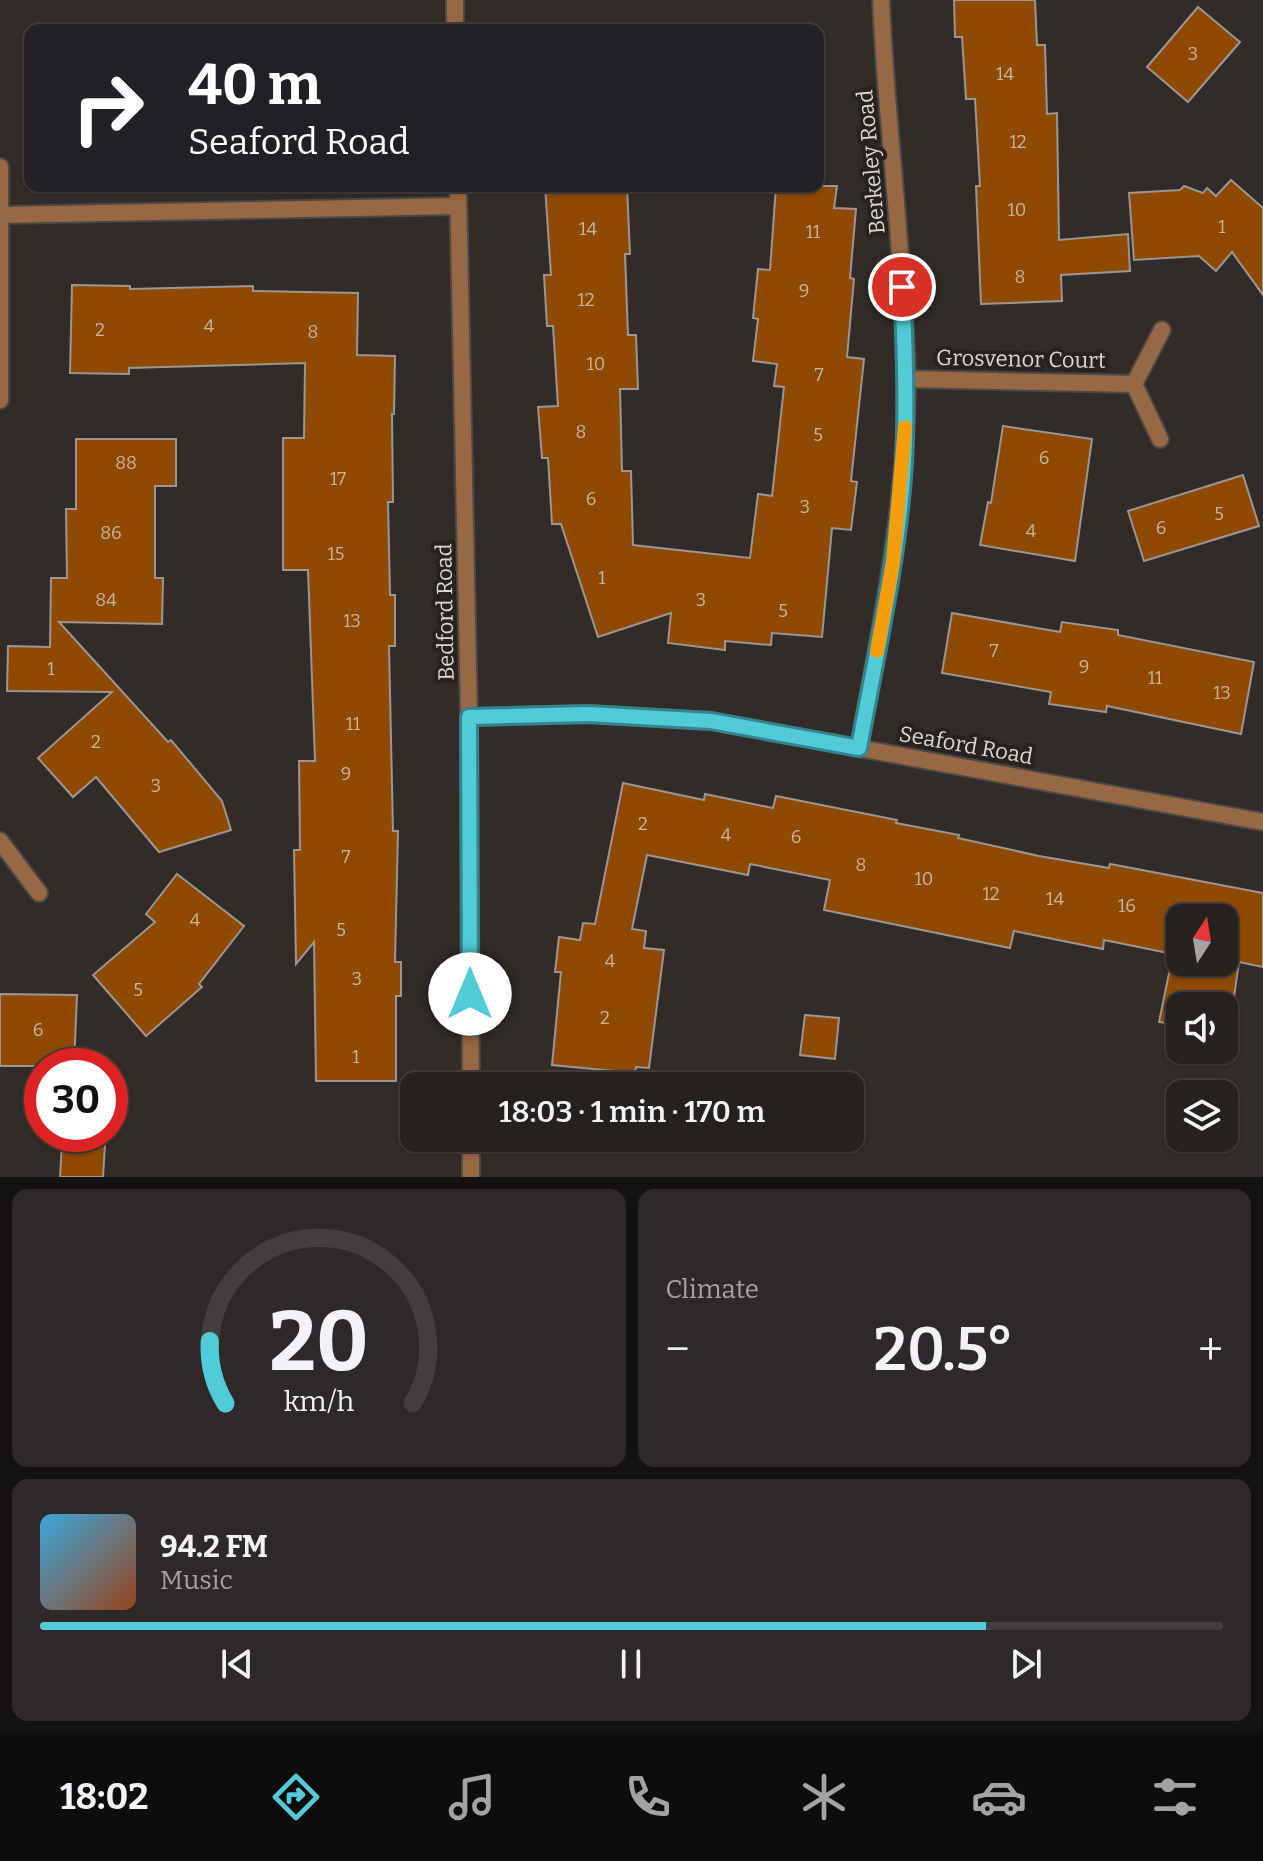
<!DOCTYPE html>
<html lang="en">
<head>
<meta charset="utf-8">
<style>
  body { margin:0; font-family:Bitter,serif; background:#2d2928; color:#f1f3f6; height:100vh; display:flex; flex-direction:column; font-size:30px; white-space:nowrap }
  * { box-sizing:border-box; margin:0 }
  p { font-size:26px; color:#a3a3a4 }
  .icon { flex:none; width:44px; height:44px; fill:none; stroke:currentColor; stroke-width:2; stroke-linecap:round; stroke-linejoin:round }
  .map { position:relative; height:1177px; overflow:hidden }
  .side { display:flex; flex-direction:column; gap:12px; padding:12px; background:#141211; flex:1 }
  .side>* { flex:none }
  .hud { position:absolute; left:24px; top:24px; width:800px; height:168px; border-radius:16px; box-shadow:0 2px 6px #0004,0 0 0 2px #423e3d; background:#202124; color:#fff; overflow:hidden }
  .needle { width:52px; rotate:12deg }
  .controls { position:absolute; left:1166px; top:904px; display:grid; gap:16px }
  .controls a { display:grid; place-items:center; width:72px; height:72px; border-radius:16px; background:#25211f; box-shadow:0 2px 6px #0004,0 0 0 2px #423e3d; font-size:40px }
  .speed { position:absolute; left:24px; top:1048px; display:flex; gap:16px; font-size:40px; font-weight:700; text-align:center }
  .speed>* { display:grid; place-content:center; width:104px; height:104px; border-radius:50%; background:#25211f; box-shadow:0 2px 6px #0004,0 0 0 2px #423e3d; line-height:1 }
  .speed .limit { border:12px solid #d22; background:#fff; color:#111 }
  .pin { position:absolute; display:grid; place-items:center; width:68px; height:68px; color:#fff; margin:-34px; border:4px solid #fff; border-radius:50%; box-shadow:0 2px 8px #0007 }
  .me { position:absolute; width:88px; margin:-44px; rotate:0deg; stroke-linejoin:round; filter:drop-shadow(0 0 6px #0008) }
  .turn { display:flex; align-items:center; gap:28px; height:168px; padding:0 32px; font-size:36px }
  .turn .icon { width:104px; height:104px; stroke-width:2.5 }
  .turn b { display:block; font-size:56px; line-height:68px }
  .big { font-size:60px; font-weight:600; line-height:1.1 }
  .side .widget { flex:1; display:flex; flex-direction:column; justify-content:center; gap:12px; min-width:0; padding:0 28px; border-radius:16px; background:#2d2928 }
  .side .dial { align-items:center; gap:0 }
  .dial svg { height:208px; overflow:visible; fill:none; stroke:#423e3d; stroke-width:7; stroke-linecap:round; text-anchor:middle }
  .dial text { fill:#f1f3f6; stroke:none }
  .song { display:flex; align-items:center; gap:24px }
  .cover { width:96px; height:96px; border-radius:12px; background:linear-gradient(135deg,hsl(200 70% 55%),hsl(20 70% 35%)) }
  .played { height:8px; border-radius:4px; background:linear-gradient(90deg,#52cbd9 80%,#423e3d 80%) }
  .keys { display:flex; justify-content:space-around; direction:ltr }
  .heat { display:flex; justify-content:space-between; align-items:center; font-size:44px; direction:ltr }
  .side .tiles { flex:1; display:grid; gap:12px; grid-template-columns:1fr 1fr }
  .widget:last-child { grid-column:span 2 }
  .trip { position:absolute; left:400px; top:1072px; width:464px; height:80px; border-radius:16px; background:#25211f; box-shadow:0 2px 6px #0004,0 0 0 2px #423e3d; font-weight:600; line-height:80px; text-align:center }
  .menu { display:flex; height:128px; justify-content:space-around; align-items:center; background:#0f0d0c; color:#a3a3a4 }
  .menu .icon { width:56px; height:56px }
  .menu .selected { color:#52cbd9 }
  .menu b { font-size:36px; color:#f1f3f6 }
  .map>svg:first-child { display:block }
  .building { fill:#904900; stroke:#9c9692; stroke-width:2; fill-rule:evenodd }
  .lines { fill:none; stroke-linecap:round; stroke-linejoin:round }
  .minor-casing { stroke:#4c4845; stroke-width:20 }
  .minor { stroke:#986744; stroke-width:16 }
  .route-casing { stroke:#35848d; stroke-width:20 }
  .route { stroke:#52cbd9; stroke-width:14 }
  .slow { stroke:#f59e0b; stroke-width:14 }
  .labels { text-anchor:middle; dominant-baseline:central; stroke-width:8; stroke-linejoin:round; paint-order:stroke }
  .number-label { font-size:18px; fill:#c8b4a0 }
  .street-label { font-size:22px; fill:#dbd8d6; stroke:#27221f }
</style>
</head>
<body>
<div class="map">
<svg width="1263" height="1177" viewBox="0 0 1263 1177">
  <rect width="100%" height="100%" fill="#312c29"/>
  <g class="building">
    <polygon points="954,0 1035,0 1037,45 1045,45 1047,114 1057,113 1059,240 1128,234 1130,271 1061,275 1062,301 981,304 976,186 980,186 975,99 966,99 962,37 955,37"/>
    <polygon points="1198,7 1240,42 1188,102 1147,67"/>
    <polygon points="1231,180 1263,208 1263,295 1232,252 1216,271 1199,256 1134,260 1129,193 1180,190 1184,186 1203,193 1207,188 1216,196"/>
    <polygon points="545,186 627,186 630,254 625,254 628,335 636,335 638,389 620,389 622,471 631,471 633,545 750,558 758,494 772,496 784,387 774,386 777,364 753,361 758,319 753,318 758,269 770,270 776,186 837,186 834,208 856,209 850,278 854,279 847,357 864,359 851,481 857,482 851,530 832,528 822,637 772,633 771,645 725,641 725,650 668,643 671,613 598,637 561,524 552,524 548,458 542,458 538,407 558,406 553,326 547,326 544,275 551,275"/>
    <polygon points="72,285 130,286 130,289 253,286 253,291 358,293 357,355 395,356 394,414 392,414 393,502 388,502 390,595 395,595 395,646 389,646 393,831 398,831 395,962 401,962 401,996 396,996 396,1081 316,1081 314,942 296,964 294,850 300,850 299,761 315,761 308,570 283,570 283,438 304,438 305,363 129,368 129,374 70,373"/>
    <polygon points="1003,426 1092,439 1075,561 980,545 988,502 991,503"/>
    <polygon points="76,439 176,439 176,486 155,486 155,578 163,578 162,624 59,622 168,742 171,740 222,801 231,830 159,852 96,777 73,797 38,758 112,692 7,691 8,646 50,647 51,578 67,578 66,509 76,509"/>
    <polygon points="1243,475 1259,526 1144,561 1128,511"/>
    <polygon points="952,613 1060,632 1062,622 1118,630 1118,635 1254,662 1241,734 1107,706 1106,712 1049,704 1051,692 942,673"/>
    <path d="M 623,783 L 704,800 L 705,794 L 773,808 L 776,796 L 897,820 L 896,823 L 959,835 L 958,838 L 1039,856 L 1109,868 L 1110,864 L 1263,893 L 1263,967 L 1239,962 L 1229,1032 L 1224,1031 L 1224,1006 L 1180,1006 L 1180,1025 L 1159,1022 L 1173,954 L 1104,940 L 1103,949 L 1014,931 L 1010,948 L 824,910 L 830,880 L 750,864 L 748,875 L 647,855 L 632,929 L 646,931 L 644,948 L 664,950 L 649,1068 L 636,1067 L 635,1073 L 552,1065 L 561,972 L 555,972 L 559,937 L 580,940 L 583,923 L 595,924 ZM 1180,918 L 1224,918 L 1224,962 L 1180,962 Z"/>
    <polygon points="177,874 244,926 199,984 202,987 146,1036 93,975 155,922 146,914"/>
    <polygon points="0,994 77,995 74,1066 0,1066"/>
    <polygon points="805,1015 839,1018 835,1059 800,1055"/>
    <polygon points="62,1143 105,1145 103,1177 60,1177"/>
  </g>
  <g class="lines">
    <g class="minor-casing">
      <g id="minor">
        <polyline points="455,0 455,30"/>
        <polyline points="0,167 0,400"/>
        <polyline points="458,186 469,717 471,1086"/>
        <polyline points="1,215 458,206"/>
        <polyline points="907,379 1134,384"/>
        <polyline points="1134,384 1160,439"/>
        <polyline points="1134,384 1162,330"/>
        <polyline points="469,717 588,714 711,721 1263,822"/>
        <path d="M 859,748 C 881,626 906,506 907,381 C 907,355 905,329 903,303 C 898,201 885,101 881,0"/>
        <polyline points="0,841 39,893"/>
        <polyline points="471,1138 471,1177"/>
      </g>
    </g>
    <use href="#minor" class="minor"/>
  </g>
  <g class="lines">
    <g class="route-casing">
      <path id="route" d="M 470,994 L 469,717 L 588,714 L 711,721 L 859,748 C 876,654 898,560 904,464 C 907,404 905,346 902,287"/>
    </g>
    <use href="#route" class="route"/>
    <polyline class="slow" points="877,651 893,562 905,427"/>
  </g>
  <g class="labels">
    <g class="number-label">
      <text x="1193" y="54">3</text>
      <text x="1005" y="74">14</text>
      <text x="1018" y="142">12</text>
      <text x="1017" y="210">10</text>
      <text x="1222" y="227">1</text>
      <text x="588" y="229">14</text>
      <text x="813" y="232">11</text>
      <text x="1020" y="277">8</text>
      <text x="804" y="291">9</text>
      <text x="586" y="300">12</text>
      <text x="209" y="326">4</text>
      <text x="100" y="330">2</text>
      <text x="313" y="332">8</text>
      <text x="596" y="364">10</text>
      <text x="819" y="375">7</text>
      <text x="581" y="432">8</text>
      <text x="818" y="435">5</text>
      <text x="1044" y="458">6</text>
      <text x="126" y="463">88</text>
      <text x="338" y="479">17</text>
      <text x="591" y="499">6</text>
      <text x="805" y="507">3</text>
      <text x="1219" y="514">5</text>
      <text x="1161" y="528">6</text>
      <text x="1031" y="531">4</text>
      <text x="111" y="533">86</text>
      <text x="336" y="554">15</text>
      <text x="602" y="578">1</text>
      <text x="106" y="600">84</text>
      <text x="701" y="600">3</text>
      <text x="783" y="611">5</text>
      <text x="352" y="621">13</text>
      <text x="994" y="651">7</text>
      <text x="1084" y="667">9</text>
      <text x="51" y="669">1</text>
      <text x="1155" y="678">11</text>
      <text x="1222" y="693">13</text>
      <text x="353" y="724">11</text>
      <text x="96" y="742">2</text>
      <text x="346" y="774">9</text>
      <text x="156" y="786">3</text>
      <text x="643" y="824">2</text>
      <text x="726" y="835">4</text>
      <text x="796" y="837">6</text>
      <text x="346" y="857">7</text>
      <text x="861" y="865">8</text>
      <text x="924" y="879">10</text>
      <text x="991" y="894">12</text>
      <text x="1055" y="899">14</text>
      <text x="1127" y="906">16</text>
      <text x="195" y="920">4</text>
      <text x="341" y="930">5</text>
      <text x="610" y="961">4</text>
      <text x="357" y="979">3</text>
      <text x="138" y="990">5</text>
      <text x="605" y="1018">2</text>
      <text x="38" y="1030">6</text>
      <text x="356" y="1057">1</text>
    </g>
    <g class="street-label">
      <text transform="translate(871 162) rotate(-95)">Berkeley Road</text>
      <text transform="translate(1021 359) rotate(1)">Grosvenor Court</text>
      <text transform="translate(445 612) rotate(-91)">Bedford Road</text>
      <text transform="translate(966 745) rotate(10)">Seaford Road</text>
    </g>
  </g>
</svg>
<div class="controls">
<a><svg class="needle" viewBox="-14 -14 28 28"><path d="M0-13l5 13h-10z" fill="#e53935"/><path d="M0 13l5-13h-10z" fill="#a3a3a4"/></svg></a>
<a><svg class="icon" aria-label="sound" viewBox="0 0 24 24"><path d="M4 9h4l5-4v14l-5-4H4zM17 9q2 3 0 6"/></svg></a>
<a><svg class="icon" aria-label="layers" viewBox="0 0 24 24"><path d="M12 4l9 5-9 5-9-5zM3 14l9 5 9-5"/></svg></a>
</div>
<div class="speed"><div class="limit">30</div></div>
<div class="pin" style="left:902px;top:287px;background:#d93025"><svg class="icon" aria-label="arrive" viewBox="0 0 24 24"><path d="M6 21V4h12l-3 4 3 4H6"/></svg></div>
<svg class="me" style="left:470px;top:994px" viewBox="-20 -20 40 40"><circle r="19" fill="#fff"/><path d="M0-13L10 11 0 6-10 11z" fill="#52cbd9"/></svg>
<div class="trip">18:03 · 1 min · 170 m</div>
<div class="hud">
<div class="turn"><svg class="icon" aria-label="right" viewBox="0 0 24 24"><path d="M7 20v-9h11M14 6l5 5-5 5"/></svg><div><b>40 m</b>Seaford Road</div></div>
</div>
</div>
<section class="side">
<div class="tiles">
<div class="widget dial"><svg viewBox="0 0 100 80">
<path d="M14 69A42 42 0 1 1 86 69"/>
<path d="M14 69A42 42 0 0 1 8 45" stroke="#52cbd9"/>
<text x="50" y="56" font-size="32" font-weight="700">20</text>
<text x="50" y="72" font-size="11">km/h</text>
</svg></div>
<div class="widget"><p>Climate</p>
<div class="heat"><a>−</a><b class="big">20.5°</b><a>+</a></div>
</div>
<div class="widget">
<div class="song"><i class="cover"></i><div><b>94.2 FM</b><p>Music</p></div></div>
<div class="played"></div>
<div class="keys"><svg class="icon" aria-label="previous" viewBox="0 0 24 24"><path d="M18 5L8 12l10 7zM5 5v14"/></svg><svg class="icon" aria-label="pause" viewBox="0 0 24 24"><path d="M8 5v14M16 5v14"/></svg><svg class="icon" aria-label="next" viewBox="0 0 24 24"><path d="M6 5l10 7-10 7zM19 5v14"/></svg></div>
</div>
</div>
</section>
<nav class="menu">
<b>18:02</b>
<svg class="icon selected" aria-label="directions" viewBox="0 0 24 24"><path d="M12 3l9 9-9 9-9-9zM9 14v-3h6M13 9l2 2-2 2"/></svg>
<svg class="icon" aria-label="music" viewBox="0 0 24 24"><path d="M9 18V5l10-2v13"/><circle cx="6" cy="18" r="3"/><circle cx="16" cy="16" r="3"/></svg>
<svg class="icon" aria-label="phone" viewBox="0 0 24 24"><path d="M5 4h4l2 5-3 2q2 4 5 5l2-3 5 2v4C11 20 4 13 5 4z"/></svg>
<svg class="icon" aria-label="climate" viewBox="0 0 24 24"><path d="M12 3v18M4 7l16 10M4 17L20 7"/></svg>
<svg class="icon" aria-label="car" viewBox="0 0 24 24"><path d="M5 17H2v-5l4-1 3-4h7l3 4 3 1v5h-3M9 17h6M6 11h13"/><circle cx="7" cy="17" r="2"/><circle cx="17" cy="17" r="2"/></svg>
<svg class="icon" aria-label="filters" viewBox="0 0 24 24"><path d="M4 7h16M4 17h16"/><circle cx="9" cy="7" r="2"/><circle cx="15" cy="17" r="2"/></svg>
</nav>
</body>
</html>
